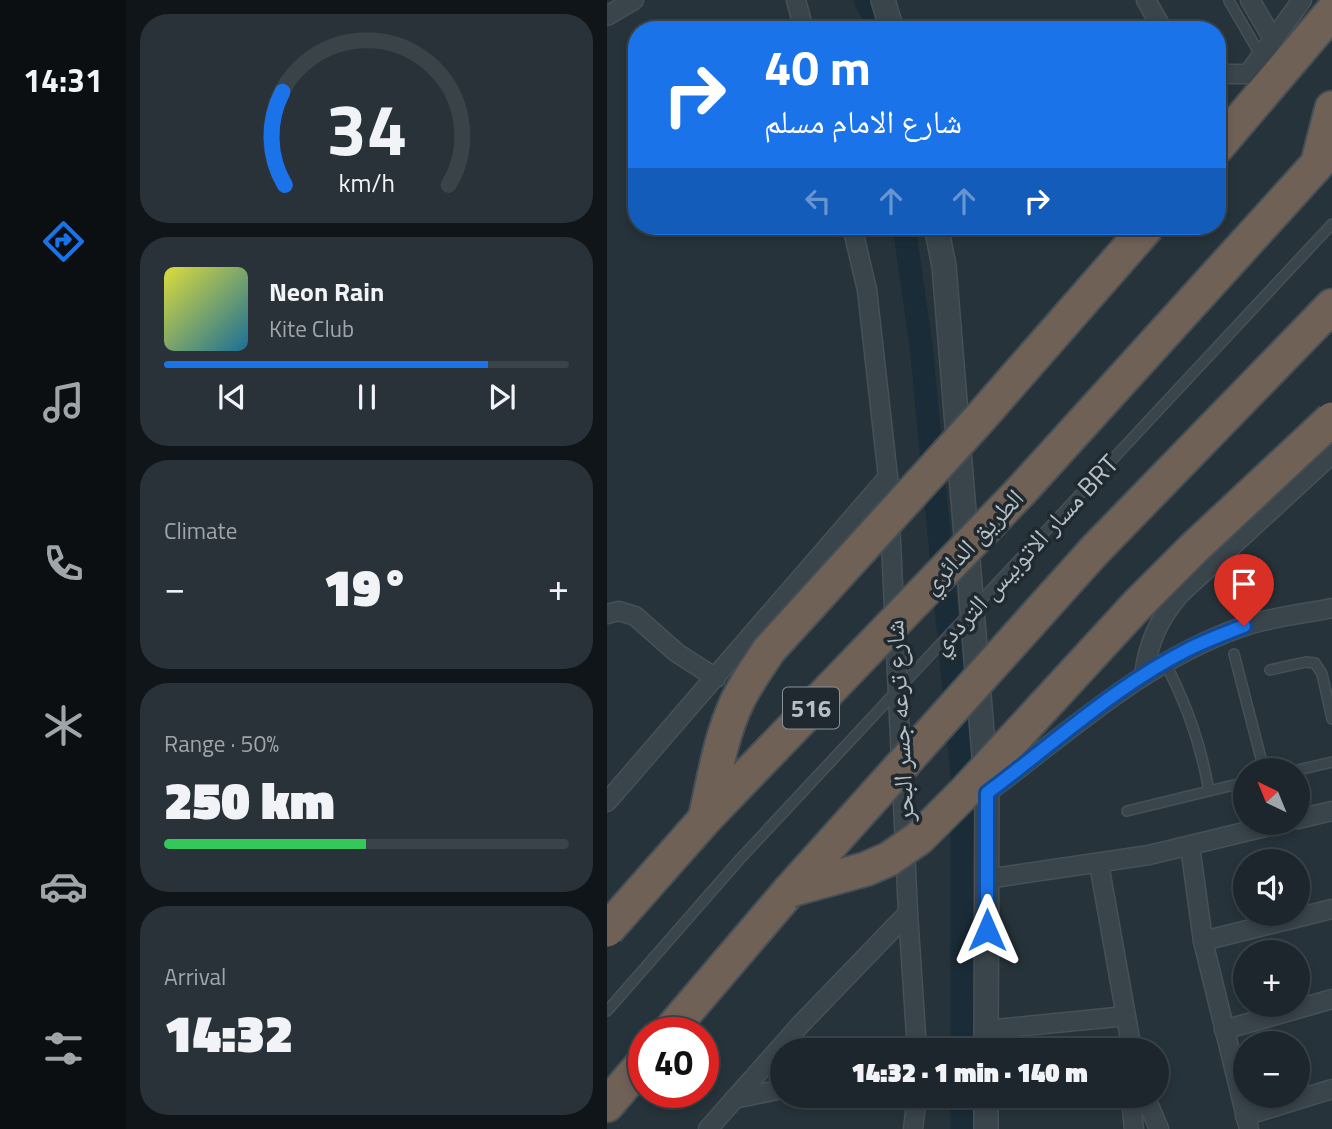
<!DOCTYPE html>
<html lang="en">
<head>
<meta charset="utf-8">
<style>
  body { margin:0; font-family:"Titillium Web","Noto Naskh Arabic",sans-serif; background:#293238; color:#f1f3f6; height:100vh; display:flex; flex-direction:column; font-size:26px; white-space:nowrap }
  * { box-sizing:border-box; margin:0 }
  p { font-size:23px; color:#a0a5a9 }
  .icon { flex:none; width:38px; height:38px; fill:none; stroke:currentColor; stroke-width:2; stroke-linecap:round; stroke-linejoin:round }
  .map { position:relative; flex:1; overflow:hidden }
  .sheet { display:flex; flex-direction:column; gap:14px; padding:14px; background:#0f1518; width:481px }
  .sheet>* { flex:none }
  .banner { position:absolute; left:21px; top:21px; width:598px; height:214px; border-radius:28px; box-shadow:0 4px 10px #0003,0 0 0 2px #3a4348; background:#1a73e8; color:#fff; overflow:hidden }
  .needle { width:46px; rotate:317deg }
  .controls { position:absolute; left:626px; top:758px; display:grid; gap:14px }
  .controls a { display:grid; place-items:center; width:77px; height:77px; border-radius:50%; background:#1c262c; box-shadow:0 4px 10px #0003,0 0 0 2px #3a4348; font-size:35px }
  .speed { position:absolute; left:21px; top:1017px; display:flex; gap:14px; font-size:35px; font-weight:700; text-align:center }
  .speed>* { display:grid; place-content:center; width:91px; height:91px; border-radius:50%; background:#1c262c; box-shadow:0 4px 10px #0003,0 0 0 2px #3a4348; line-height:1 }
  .speed .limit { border:10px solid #d22; background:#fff; color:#111 }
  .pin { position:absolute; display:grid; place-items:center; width:60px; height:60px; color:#fff; margin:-72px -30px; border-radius:50% 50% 50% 0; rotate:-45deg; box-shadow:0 0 7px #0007 }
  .pin .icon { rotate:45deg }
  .me { position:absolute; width:77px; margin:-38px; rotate:0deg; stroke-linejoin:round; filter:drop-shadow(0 0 5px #0008) }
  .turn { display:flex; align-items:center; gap:24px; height:147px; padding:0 21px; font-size:32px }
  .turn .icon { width:91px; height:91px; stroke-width:2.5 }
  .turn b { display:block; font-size:49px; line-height:60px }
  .lanes { display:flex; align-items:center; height:66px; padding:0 21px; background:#0003; justify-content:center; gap:35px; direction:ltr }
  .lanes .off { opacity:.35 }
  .big { font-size:52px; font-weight:800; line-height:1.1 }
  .sheet .tile { flex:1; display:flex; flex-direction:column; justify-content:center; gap:10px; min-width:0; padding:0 24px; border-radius:28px; background:#293238 }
  .sheet .dial { align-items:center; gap:0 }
  .dial svg { height:182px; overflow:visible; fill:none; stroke:#3a4348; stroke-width:7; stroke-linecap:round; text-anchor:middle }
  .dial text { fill:#f1f3f6; stroke:none }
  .song { display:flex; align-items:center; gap:21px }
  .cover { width:84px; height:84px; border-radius:10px; background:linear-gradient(135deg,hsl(60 70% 55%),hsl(200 70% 35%)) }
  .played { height:7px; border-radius:4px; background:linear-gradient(90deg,#1a73e8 80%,#3a4348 80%) }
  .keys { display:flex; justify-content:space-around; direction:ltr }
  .heat { display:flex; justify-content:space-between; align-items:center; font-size:38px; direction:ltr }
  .charge { height:10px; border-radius:5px; background:linear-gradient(90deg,#34c759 50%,#3a4348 0) }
  .trip { position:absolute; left:163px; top:1038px; width:399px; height:70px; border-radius:35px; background:#1c262c; box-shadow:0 4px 10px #0003,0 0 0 2px #3a4348; font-weight:800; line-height:70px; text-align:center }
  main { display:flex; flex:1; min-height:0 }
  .tab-bar { display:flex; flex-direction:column; width:126px; justify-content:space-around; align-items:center; background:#0b0f12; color:#a0a5a9 }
  .tab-bar .icon { width:49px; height:49px }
  .tab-bar .on { color:#1a73e8 }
  .tab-bar b { font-size:32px; color:#f1f3f6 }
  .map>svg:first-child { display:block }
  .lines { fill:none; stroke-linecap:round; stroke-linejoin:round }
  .canal { stroke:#1a2c37; stroke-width:23 }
  .service-casing { stroke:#465056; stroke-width:12 }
  .minor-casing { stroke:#465056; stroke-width:21 }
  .tertiary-casing { stroke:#465056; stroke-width:26 }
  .motorway-casing { stroke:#454f55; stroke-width:37 }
  .service { stroke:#39444b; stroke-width:9 }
  .minor { stroke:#39444b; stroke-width:18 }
  .tertiary { stroke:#39444b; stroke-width:23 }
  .motorway { stroke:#706157; stroke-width:33 }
  .motorway-bridge-casing { stroke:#454f55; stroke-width:37; stroke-linecap:butt }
  .motorway-bridge { stroke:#706157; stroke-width:33 }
  .route-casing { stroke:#114b97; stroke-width:18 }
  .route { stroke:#1a73e8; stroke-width:12 }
  .labels { text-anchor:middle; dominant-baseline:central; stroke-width:7; stroke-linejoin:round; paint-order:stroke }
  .shield { fill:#1f292f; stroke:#889299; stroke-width:2 }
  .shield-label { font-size:24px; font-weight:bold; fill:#b5bfc6 }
  .street-label { font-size:26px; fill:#b5bfc6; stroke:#1f292f }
</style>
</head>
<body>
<main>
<nav class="tab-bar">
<b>14:31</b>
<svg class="icon on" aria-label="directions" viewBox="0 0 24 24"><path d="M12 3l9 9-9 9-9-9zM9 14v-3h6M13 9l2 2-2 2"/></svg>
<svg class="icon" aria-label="music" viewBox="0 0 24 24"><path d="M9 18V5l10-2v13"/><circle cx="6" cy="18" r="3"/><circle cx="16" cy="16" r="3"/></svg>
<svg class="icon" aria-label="phone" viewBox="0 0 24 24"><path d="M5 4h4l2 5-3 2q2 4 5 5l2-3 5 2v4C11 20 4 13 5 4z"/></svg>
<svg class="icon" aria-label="climate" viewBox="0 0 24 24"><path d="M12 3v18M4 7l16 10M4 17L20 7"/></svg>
<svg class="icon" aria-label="car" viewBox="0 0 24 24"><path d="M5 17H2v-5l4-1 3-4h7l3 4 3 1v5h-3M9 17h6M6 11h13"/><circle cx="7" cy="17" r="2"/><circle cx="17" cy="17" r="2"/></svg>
<svg class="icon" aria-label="filters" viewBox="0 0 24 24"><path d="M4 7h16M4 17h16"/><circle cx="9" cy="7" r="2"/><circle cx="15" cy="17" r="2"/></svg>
</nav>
<section class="sheet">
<div class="tile dial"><svg viewBox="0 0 100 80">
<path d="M14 69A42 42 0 1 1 86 69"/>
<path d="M14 69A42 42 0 0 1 13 28" stroke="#1a73e8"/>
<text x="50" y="56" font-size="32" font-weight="700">34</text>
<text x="50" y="72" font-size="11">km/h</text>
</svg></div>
<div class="tile">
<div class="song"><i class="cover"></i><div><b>Neon Rain</b><p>Kite Club</p></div></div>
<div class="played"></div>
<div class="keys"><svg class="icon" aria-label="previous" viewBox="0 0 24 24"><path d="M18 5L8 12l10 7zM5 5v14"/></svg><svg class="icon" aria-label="pause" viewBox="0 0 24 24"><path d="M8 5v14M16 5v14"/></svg><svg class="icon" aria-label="next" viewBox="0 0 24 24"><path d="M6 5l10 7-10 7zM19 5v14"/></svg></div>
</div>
<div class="tile"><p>Climate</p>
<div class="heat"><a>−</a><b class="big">19°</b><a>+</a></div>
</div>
<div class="tile"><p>Range · 50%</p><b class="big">250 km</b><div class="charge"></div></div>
<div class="tile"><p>Arrival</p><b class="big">14:32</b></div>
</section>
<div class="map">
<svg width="725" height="1129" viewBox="0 0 725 1129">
  <rect width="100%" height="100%" fill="#26333a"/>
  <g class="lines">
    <g class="canal">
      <polyline points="258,0 265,13 267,30"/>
      <polyline points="297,226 314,345 355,774 355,1050"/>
      <polyline points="355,1129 355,1096"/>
    </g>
    <g class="service-casing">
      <g id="service">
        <polyline points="622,1 654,56"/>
        <polyline points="627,654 657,770"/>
        <path d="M 558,663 C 580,704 594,745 602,791"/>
        <polyline points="663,670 699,662 708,663 715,674 725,719"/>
        <polyline points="691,770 725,762"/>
        <polyline points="520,811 639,782"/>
        <polyline points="0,1011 133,859 725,224"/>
      </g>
    </g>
    <g class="minor-casing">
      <g id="minor">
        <polyline points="189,0 197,30"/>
        <polyline points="539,0 556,30"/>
        <polyline points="643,0 666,39"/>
        <polyline points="0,16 27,0"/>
        <polyline points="611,74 641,74 695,0"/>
        <polyline points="245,226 260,290 281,477 301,913 310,1050"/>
        <polyline points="0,614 12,611 28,616 70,653 109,678"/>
        <path d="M 537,675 C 541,643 552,618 573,594 L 725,454"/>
        <path d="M 380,793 C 462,732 537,661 635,627 C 663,617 696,614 725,608"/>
        <polyline points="0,802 281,477"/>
        <polyline points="691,819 725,811"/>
        <polyline points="583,846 596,941 642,1129"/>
        <polyline points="492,864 525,1050"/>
        <polyline points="380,879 542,855 679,822"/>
        <polyline points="596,941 725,909"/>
        <polyline points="379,1030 519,1016"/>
        <polyline points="617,1030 725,999"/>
        <polyline points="538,1096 552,1129"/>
        <polyline points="127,1099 175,1089"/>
        <polyline points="638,1116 725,1089"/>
        <polyline points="101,1129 194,1024 301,913"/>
        <polyline points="306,1129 310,1096"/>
        <polyline points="527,1129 525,1110 527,1096"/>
      </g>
    </g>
    <g class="tertiary-casing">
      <g id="tertiary">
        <polyline points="276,0 285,30"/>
        <polyline points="329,226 337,266 380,793 379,1050"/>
        <polyline points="379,1129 379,1096"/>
      </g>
    </g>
    <g class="motorway-casing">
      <g id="motorway">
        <polyline points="611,146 725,12"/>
        <polyline points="711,162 725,108"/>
        <polyline points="414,491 725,148"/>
        <polyline points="488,550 725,306"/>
        <polyline points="62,1032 183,890"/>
        <polyline points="0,1105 37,1062"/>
      </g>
    </g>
    <use href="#service" class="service"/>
    <use href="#minor" class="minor"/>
    <use href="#tertiary" class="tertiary"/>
    <use href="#motorway" class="motorway"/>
    <g class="motorway-bridge-casing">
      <g id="motorway-bridge">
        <path d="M 98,819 C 107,780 113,738 130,702 C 139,683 151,667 162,650 L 374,417 L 541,226"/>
        <polyline points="183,890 259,869 282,859 312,838 359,791 531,604 586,549 725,419"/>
        <polyline points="183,890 488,550"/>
        <polyline points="0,930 98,819 414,491"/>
      </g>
    </g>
    <use href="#motorway-bridge" class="motorway-bridge"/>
  </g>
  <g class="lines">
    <g class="route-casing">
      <path id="route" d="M 380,930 L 380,793 C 446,744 508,686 582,649 C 600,640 619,633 637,626"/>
    </g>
    <use href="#route" class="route"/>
  </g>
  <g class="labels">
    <rect class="shield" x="176" y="687.5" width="56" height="41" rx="5"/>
    <g class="shield-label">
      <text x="204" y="708">516</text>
    </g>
    <g class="street-label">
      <text transform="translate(365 541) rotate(-46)">الطريق الدائري</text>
      <text transform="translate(417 554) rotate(-47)">مسار الاتوبيس الترددي BRT</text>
      <text transform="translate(292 721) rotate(-93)">شارع ترعه جسر البحر</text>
    </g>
  </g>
</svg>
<div class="controls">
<a><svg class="needle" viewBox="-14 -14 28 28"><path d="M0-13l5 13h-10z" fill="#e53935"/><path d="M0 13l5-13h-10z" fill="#a0a5a9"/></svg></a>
<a><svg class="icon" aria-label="sound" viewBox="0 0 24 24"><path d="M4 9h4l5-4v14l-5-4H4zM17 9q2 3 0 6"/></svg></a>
<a>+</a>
<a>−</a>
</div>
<div class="speed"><div class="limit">40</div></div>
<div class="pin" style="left:637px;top:626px;background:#d93025"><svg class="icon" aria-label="arrive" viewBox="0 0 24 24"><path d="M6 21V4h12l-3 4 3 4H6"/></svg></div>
<svg class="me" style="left:380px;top:930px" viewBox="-20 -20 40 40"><path d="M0-17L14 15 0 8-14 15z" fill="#1a73e8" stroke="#fff" stroke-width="4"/></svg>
<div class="trip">14:32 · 1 min · 140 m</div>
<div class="banner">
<div class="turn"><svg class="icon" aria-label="right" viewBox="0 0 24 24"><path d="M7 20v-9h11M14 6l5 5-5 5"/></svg><div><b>40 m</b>شارع الامام مسلم</div></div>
<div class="lanes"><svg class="icon off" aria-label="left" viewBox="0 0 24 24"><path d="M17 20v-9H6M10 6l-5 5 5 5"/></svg><svg class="icon off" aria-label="ahead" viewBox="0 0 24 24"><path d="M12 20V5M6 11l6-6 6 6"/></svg><svg class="icon off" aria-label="ahead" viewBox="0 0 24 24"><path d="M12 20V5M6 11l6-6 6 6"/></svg><svg class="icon" aria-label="right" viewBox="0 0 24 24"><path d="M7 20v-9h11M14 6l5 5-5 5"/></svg></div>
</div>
</div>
</main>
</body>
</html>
